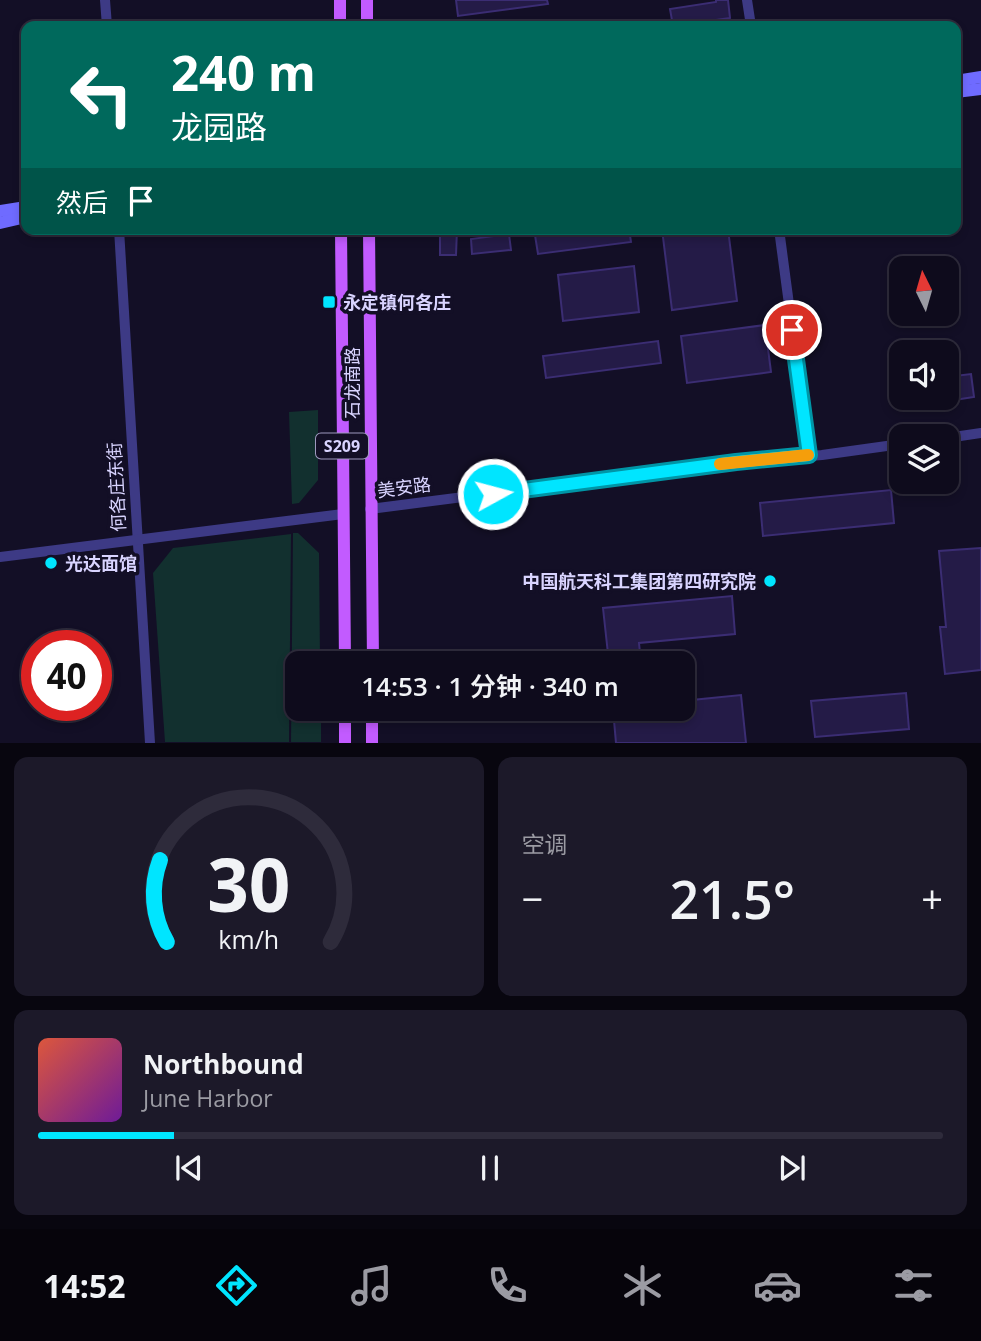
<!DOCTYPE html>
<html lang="zh">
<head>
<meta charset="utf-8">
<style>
  body { margin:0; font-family:"Open Sans","Noto Sans SC",sans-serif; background:#1c1929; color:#f1f3f6; height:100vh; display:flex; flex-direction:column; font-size:26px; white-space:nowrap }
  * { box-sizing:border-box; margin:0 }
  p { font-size:23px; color:#9b9ba3 }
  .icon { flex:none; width:38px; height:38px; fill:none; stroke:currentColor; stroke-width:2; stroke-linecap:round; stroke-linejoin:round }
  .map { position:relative; height:743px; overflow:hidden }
  .drawer { display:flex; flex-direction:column; gap:14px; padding:14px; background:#08060f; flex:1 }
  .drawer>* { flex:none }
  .top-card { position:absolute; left:21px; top:21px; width:940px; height:214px; border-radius:14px; box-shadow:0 4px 10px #0003,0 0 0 2px #2e2b3b; background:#00695c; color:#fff; overflow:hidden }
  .needle { width:46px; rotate:355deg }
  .tools { position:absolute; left:889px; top:256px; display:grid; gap:14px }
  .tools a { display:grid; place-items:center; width:70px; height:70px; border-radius:14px; background:#0e0b1c; box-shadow:0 4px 10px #0003,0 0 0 2px #2e2b3b; font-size:35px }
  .speed { position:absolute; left:21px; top:630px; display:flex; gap:14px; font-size:35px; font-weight:700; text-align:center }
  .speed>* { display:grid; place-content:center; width:91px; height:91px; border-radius:50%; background:#0e0b1c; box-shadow:0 4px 10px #0003,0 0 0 2px #2e2b3b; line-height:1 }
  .speed .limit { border:10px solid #d22; background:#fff; color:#111 }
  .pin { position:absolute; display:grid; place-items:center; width:60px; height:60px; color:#fff; margin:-30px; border:4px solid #fff; border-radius:50%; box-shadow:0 2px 7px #0007 }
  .me { position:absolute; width:77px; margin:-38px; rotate:83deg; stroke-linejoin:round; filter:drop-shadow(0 0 5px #0008) }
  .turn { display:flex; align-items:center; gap:24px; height:147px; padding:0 35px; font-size:32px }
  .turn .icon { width:91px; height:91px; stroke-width:2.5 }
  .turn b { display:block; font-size:49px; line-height:60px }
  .then { display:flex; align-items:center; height:66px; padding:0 35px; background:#0003; gap:14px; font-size:26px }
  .big { font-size:52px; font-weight:600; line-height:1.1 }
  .drawer .tile { flex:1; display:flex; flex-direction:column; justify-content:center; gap:10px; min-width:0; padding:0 24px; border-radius:14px; background:#1c1929 }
  .drawer .dial { align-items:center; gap:0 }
  .dial svg { height:182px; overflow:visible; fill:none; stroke:#2e2b3b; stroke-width:7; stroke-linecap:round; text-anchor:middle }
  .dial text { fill:#f1f3f6; stroke:none }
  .song { display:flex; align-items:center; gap:21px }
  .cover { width:84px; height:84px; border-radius:10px; background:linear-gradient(135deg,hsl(10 70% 55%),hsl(280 70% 35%)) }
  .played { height:7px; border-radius:4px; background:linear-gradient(90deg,#00e5ff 15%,#2e2b3b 15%) }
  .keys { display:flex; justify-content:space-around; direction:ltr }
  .heat { display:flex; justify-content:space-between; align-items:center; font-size:38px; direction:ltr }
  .drawer .tiles { flex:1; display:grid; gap:14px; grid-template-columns:1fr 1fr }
  .tile:last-child { grid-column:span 2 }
  .trip { position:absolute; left:285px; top:651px; width:410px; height:70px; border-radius:14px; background:#0e0b1c; box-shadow:0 4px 10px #0003,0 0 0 2px #2e2b3b; font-weight:600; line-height:70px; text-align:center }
  .menu { display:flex; height:112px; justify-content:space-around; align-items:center; background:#06040b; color:#9b9ba3 }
  .menu .icon { width:49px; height:49px }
  .menu .active { color:#00e5ff }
  .menu b { font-size:32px; color:#f1f3f6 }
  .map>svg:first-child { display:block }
  .green { fill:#12302f }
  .building { fill:#241b47; stroke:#3b2d73; stroke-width:2 }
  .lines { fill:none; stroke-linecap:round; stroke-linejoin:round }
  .tertiary { stroke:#3d3a85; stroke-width:10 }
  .secondary { stroke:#6f6bff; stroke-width:12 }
  .primary { stroke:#c25bff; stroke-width:12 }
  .route-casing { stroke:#0095a6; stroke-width:18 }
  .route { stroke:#00e5ff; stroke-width:12 }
  .slow { stroke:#f59e0b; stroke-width:12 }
  .poi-dot { fill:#00e5ff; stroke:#130f26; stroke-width:2.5 }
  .labels { text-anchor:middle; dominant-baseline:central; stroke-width:7; stroke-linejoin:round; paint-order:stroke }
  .shield { fill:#130f26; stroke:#9e99be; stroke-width:2 }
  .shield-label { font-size:16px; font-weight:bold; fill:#d9d4ff }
  .poi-label { font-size:18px; font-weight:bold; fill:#d9d4ff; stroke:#130f26; text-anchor:start }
  .street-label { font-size:18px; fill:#d9d4ff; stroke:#130f26 }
</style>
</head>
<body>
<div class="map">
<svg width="981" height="743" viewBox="0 0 981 743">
  <rect width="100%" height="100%" fill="#130f26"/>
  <g class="green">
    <polygon points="318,410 318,480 299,503 292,504 289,412"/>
    <polygon points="293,533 298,533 319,553 320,663 298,663 298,709 321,709 321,742 291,742"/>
    <polygon points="291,534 289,742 165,742 153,573 173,548"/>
  </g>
  <g class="building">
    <polygon points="456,0 547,0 548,4 458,16"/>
    <polygon points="716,0 728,0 730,18 673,26 670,9 716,2"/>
    <polygon points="440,229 457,229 456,255 440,255"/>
    <polygon points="534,229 629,229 631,242 538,254"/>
    <polygon points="662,229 728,229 737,301 672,310"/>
    <polygon points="509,234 511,250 472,254 471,239"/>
    <polygon points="634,266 639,312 563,321 558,275"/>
    <polygon points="765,325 771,372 687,383 681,336"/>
    <polygon points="658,341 661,363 546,378 543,356"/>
    <polygon points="971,374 974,397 954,400 954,396 947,397 947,377"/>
    <polygon points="891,490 894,523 763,536 760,503"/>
    <polygon points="981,548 981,670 945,674 940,627 946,627 939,551"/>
    <polygon points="732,596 735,634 639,643 641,663 609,663 603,608"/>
    <polygon points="906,693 909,729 815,737 811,701"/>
    <polygon points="741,695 746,743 616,743 613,709 682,709 682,701"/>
  </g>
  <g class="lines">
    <g class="tertiary">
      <polyline points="105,0 107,26"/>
      <polyline points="747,0 751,26"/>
      <polyline points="119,229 150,743"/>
      <polyline points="779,229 809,455"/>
      <polyline points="947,438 981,433"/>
      <polyline points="370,509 736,462 822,455 901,444"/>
      <polyline points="0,557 343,514"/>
    </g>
    <g class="secondary">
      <polyline points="956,81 981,77"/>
      <polyline points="956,92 981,89"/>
      <polyline points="0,211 26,207"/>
      <polyline points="0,223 26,217"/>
    </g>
    <g class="primary">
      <polyline points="340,0 340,26"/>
      <polyline points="367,0 367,26"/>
      <polyline points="341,229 345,663"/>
      <polyline points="369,229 373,663"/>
      <polyline points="345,743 345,709"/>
      <polyline points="372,743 372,709"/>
    </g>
  </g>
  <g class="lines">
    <g class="route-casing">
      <polyline id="route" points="493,494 736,462 809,455 792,330"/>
    </g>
    <use href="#route" class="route"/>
    <polyline class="slow" points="720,464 808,455"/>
  </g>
  <g class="poi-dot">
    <rect x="322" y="295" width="14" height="14" rx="3.5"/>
    <circle cx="51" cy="563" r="7"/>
    <circle cx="770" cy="581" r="7"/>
  </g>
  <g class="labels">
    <rect class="shield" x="316" y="433.5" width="52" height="25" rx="5"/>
    <g class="shield-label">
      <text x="342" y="446">S209</text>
    </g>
    <g class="poi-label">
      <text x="343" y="302">永定镇何各庄</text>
      <text x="65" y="563">光达面馆</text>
      <text x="756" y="581" text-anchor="end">中国航天科工集团第四研究院</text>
    </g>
    <g class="street-label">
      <text transform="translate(352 383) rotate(-90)">石龙南路</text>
      <text transform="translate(116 487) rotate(-93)">何各庄东街</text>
      <text transform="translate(404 487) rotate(-7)">美安路</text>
    </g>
  </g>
</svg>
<div class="tools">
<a><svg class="needle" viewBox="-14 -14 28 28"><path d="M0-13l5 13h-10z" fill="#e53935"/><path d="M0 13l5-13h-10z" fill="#9b9ba3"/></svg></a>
<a><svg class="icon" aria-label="sound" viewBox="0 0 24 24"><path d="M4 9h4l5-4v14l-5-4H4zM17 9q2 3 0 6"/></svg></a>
<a><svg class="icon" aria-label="layers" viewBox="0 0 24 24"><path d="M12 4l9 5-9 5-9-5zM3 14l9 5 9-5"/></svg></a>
</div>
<div class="speed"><div class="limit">40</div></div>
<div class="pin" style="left:792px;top:330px;background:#d93025"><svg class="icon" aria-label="arrive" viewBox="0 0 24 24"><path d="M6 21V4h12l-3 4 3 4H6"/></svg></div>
<svg class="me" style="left:493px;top:494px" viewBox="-20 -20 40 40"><circle r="17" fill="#00e5ff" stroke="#fff" stroke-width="3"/><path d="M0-11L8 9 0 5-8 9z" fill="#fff"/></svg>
<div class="trip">14:53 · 1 分钟 · 340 m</div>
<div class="top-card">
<div class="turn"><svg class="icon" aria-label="left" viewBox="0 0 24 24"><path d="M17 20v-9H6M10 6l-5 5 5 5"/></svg><div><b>240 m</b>龙园路</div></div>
<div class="then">然后<svg class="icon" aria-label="arrive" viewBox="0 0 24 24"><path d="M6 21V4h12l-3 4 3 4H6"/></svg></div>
</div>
</div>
<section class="drawer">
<div class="tiles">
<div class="tile dial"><svg viewBox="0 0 100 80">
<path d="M14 69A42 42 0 1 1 86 69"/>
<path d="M14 69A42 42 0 0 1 11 33" stroke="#00e5ff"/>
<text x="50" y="56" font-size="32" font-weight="700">30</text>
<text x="50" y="72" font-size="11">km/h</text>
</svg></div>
<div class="tile"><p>空调</p>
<div class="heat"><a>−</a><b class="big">21.5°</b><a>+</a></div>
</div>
<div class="tile">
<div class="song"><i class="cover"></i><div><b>Northbound</b><p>June Harbor</p></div></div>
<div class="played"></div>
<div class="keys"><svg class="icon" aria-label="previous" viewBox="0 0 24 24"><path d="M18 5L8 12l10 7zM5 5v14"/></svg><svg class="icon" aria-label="pause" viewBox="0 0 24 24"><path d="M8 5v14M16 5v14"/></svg><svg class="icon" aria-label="next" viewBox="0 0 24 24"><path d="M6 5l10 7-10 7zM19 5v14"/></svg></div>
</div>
</div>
</section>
<nav class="menu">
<b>14:52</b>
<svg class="icon active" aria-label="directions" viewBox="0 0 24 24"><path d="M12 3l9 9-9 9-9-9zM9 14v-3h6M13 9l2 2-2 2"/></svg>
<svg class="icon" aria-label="music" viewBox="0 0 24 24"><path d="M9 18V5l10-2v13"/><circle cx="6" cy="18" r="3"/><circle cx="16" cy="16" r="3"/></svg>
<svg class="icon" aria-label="phone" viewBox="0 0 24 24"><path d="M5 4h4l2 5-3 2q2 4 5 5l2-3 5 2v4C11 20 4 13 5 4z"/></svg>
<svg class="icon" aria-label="climate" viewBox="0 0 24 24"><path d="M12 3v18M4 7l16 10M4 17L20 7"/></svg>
<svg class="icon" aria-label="car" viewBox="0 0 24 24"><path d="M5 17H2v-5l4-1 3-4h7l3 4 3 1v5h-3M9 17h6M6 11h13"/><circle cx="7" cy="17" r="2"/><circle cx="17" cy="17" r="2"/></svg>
<svg class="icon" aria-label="filters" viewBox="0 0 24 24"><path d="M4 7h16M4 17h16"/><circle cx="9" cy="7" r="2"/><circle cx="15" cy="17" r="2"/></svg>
</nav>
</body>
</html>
